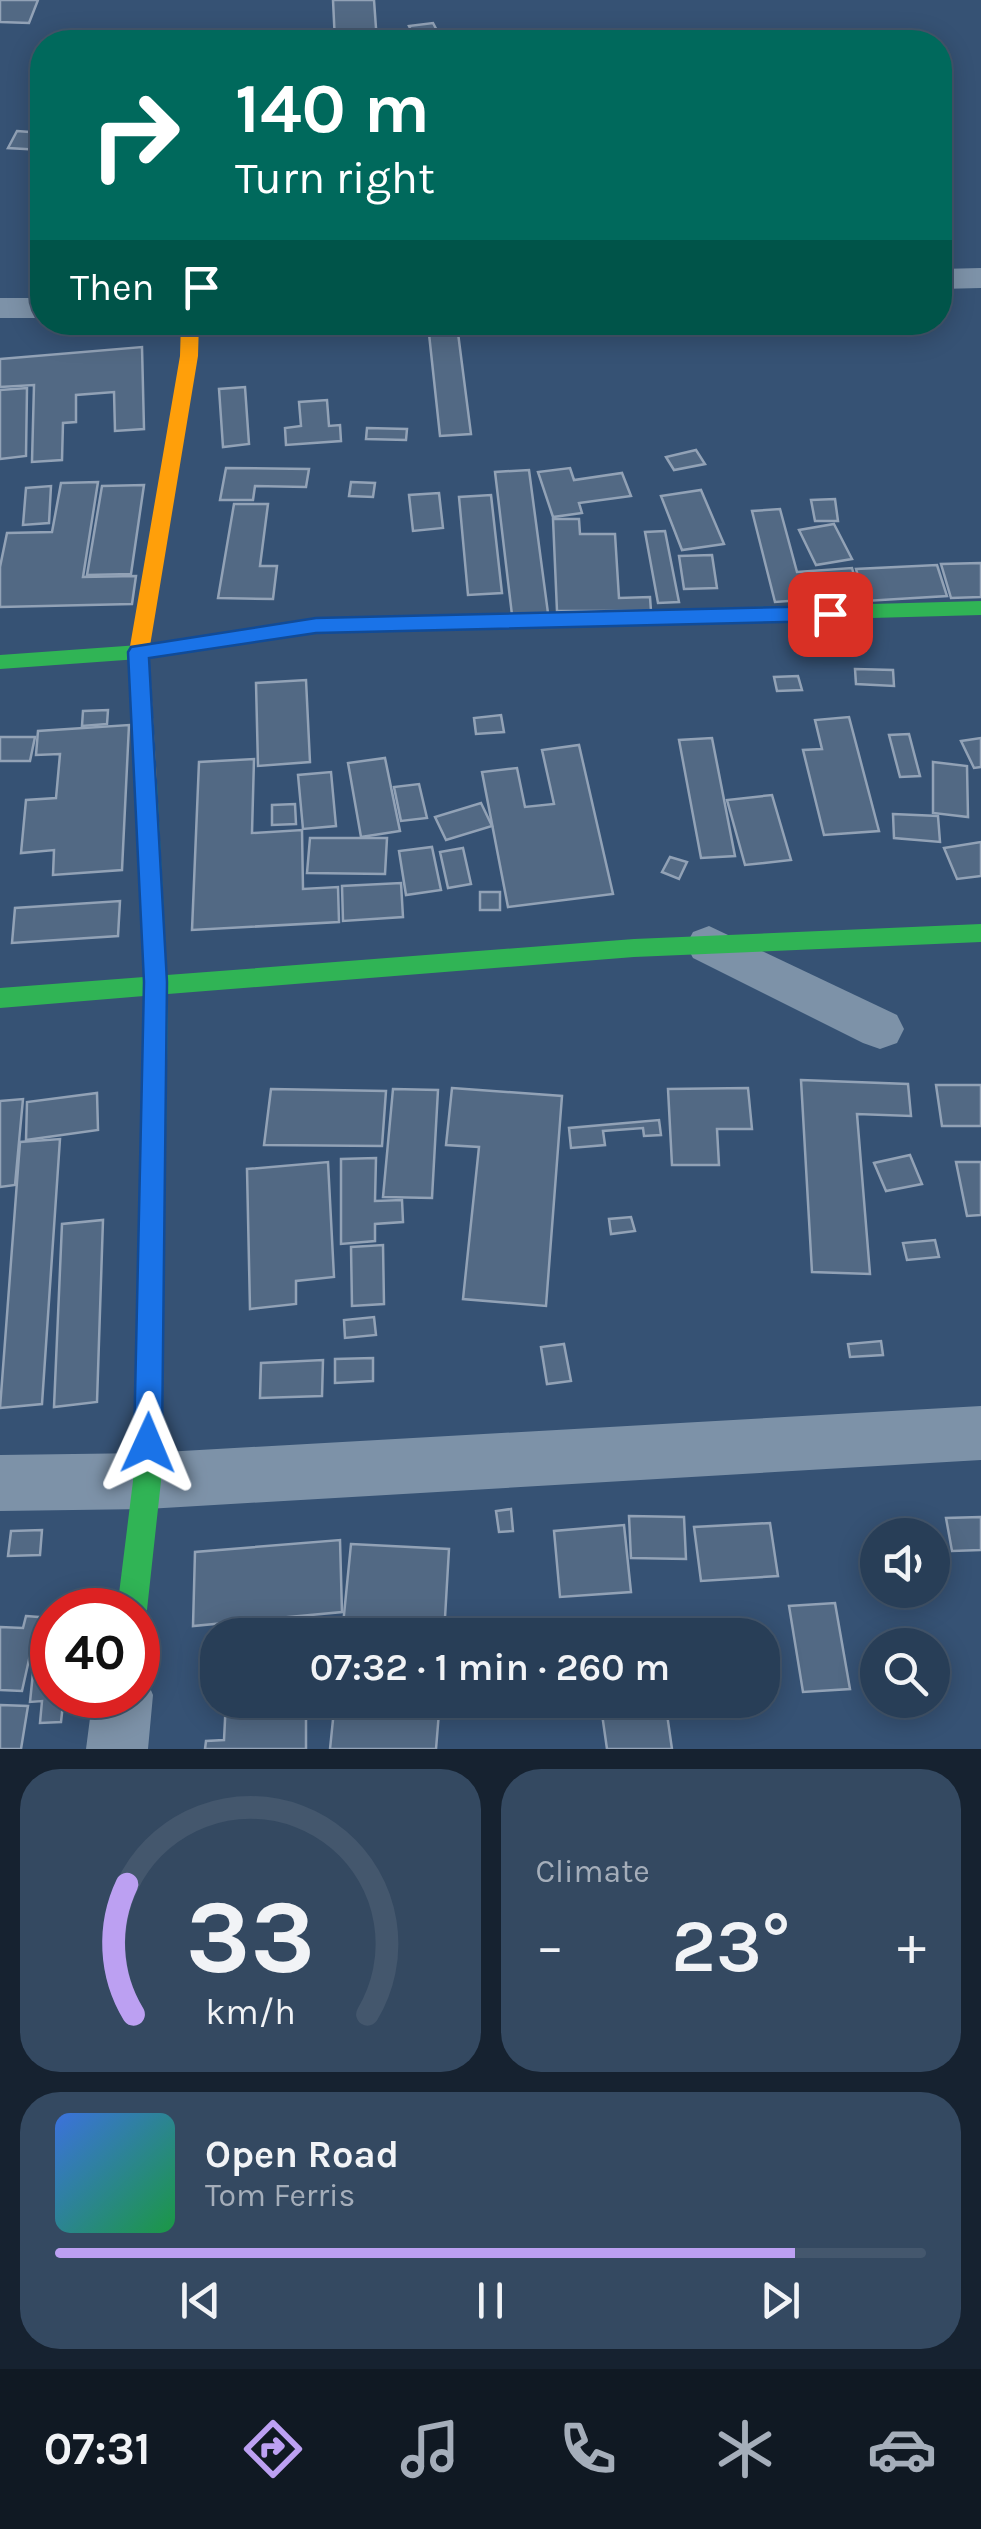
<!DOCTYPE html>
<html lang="en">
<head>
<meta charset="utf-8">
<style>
  body { margin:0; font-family:Karla,sans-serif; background:#344961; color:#f1f3f6; height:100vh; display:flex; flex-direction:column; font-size:38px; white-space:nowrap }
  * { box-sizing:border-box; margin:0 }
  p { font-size:32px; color:#a5aeba }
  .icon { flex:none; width:55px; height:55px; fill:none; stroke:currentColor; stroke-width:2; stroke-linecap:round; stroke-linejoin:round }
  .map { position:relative; height:1749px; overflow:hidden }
  .drawer { display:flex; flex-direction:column; gap:20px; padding:20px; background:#162230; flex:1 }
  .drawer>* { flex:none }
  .hud { position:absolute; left:30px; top:30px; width:922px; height:305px; border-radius:40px; box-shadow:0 5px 25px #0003,0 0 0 2px #44576d; background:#00695c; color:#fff; overflow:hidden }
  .tools { position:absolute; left:860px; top:1518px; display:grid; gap:20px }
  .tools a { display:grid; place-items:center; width:90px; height:90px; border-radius:50%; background:#283e57; box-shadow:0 5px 25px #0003,0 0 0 2px #44576d; font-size:50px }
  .speed { position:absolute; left:30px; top:1588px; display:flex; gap:20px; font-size:50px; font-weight:700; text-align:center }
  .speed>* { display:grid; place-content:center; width:130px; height:130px; border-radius:50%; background:#283e57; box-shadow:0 5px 25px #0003,0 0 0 2px #44576d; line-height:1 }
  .speed .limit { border:15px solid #d22; background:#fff; color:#111 }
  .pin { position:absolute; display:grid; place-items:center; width:85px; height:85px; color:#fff; margin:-42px; border-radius:20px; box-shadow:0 5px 15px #0006 }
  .me { position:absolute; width:110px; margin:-55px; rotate:1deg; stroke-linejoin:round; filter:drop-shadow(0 0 8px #0008) }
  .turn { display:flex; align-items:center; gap:35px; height:210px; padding:0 40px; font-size:45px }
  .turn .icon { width:130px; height:130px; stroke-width:2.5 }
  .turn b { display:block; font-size:70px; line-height:85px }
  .then { display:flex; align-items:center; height:95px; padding:0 40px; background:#0003; gap:20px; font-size:38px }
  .big { font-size:75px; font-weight:600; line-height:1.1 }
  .drawer .widget { flex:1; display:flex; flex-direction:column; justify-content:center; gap:15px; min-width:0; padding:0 35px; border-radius:40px; background:#344961 }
  .drawer .dial { align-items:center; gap:0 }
  .dial svg { height:260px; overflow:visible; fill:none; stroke:#44576d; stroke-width:7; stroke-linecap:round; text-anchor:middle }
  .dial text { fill:#f1f3f6; stroke:none }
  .song { display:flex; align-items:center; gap:30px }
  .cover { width:120px; height:120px; border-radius:15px; background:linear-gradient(135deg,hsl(220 70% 55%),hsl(140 70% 35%)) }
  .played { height:10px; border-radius:5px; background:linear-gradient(90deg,#bca0f2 85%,#44576d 85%) }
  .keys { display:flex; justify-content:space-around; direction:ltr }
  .heat { display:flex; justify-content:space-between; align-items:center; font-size:55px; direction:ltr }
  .drawer .tiles { flex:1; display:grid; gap:20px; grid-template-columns:1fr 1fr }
  .widget:last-child { grid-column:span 2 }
  .trip { position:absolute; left:200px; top:1618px; width:580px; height:100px; border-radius:40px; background:#283e57; box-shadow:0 5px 25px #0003,0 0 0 2px #44576d; font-weight:600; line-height:100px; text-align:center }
  .dock { display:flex; height:160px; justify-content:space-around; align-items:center; background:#101923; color:#a5aeba }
  .dock .icon { width:70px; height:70px }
  .dock .selected { color:#bca0f2 }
  .dock b { font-size:45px; color:#f1f3f6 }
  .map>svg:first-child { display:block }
  .building { fill:#526984; stroke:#92a2b6; stroke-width:2.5 }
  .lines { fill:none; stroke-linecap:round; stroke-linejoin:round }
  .street { fill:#7d92a8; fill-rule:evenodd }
  .fast { fill:#30b455; fill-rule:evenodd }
  .slow { fill:#ff9f0a; fill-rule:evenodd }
  .route { fill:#1a73e8; stroke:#114b97; stroke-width:2.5 }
</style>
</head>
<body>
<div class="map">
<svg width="981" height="1749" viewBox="0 0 981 1749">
  <rect width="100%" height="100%" fill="#365274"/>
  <g class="building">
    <polygon points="0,0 38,0 29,23 0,22"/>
    <polygon points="333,0 374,0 377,42 335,42"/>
    <polygon points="433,23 440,36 416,40 409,26"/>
    <polygon points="17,131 42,133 42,150 8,148"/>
    <polygon points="458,333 471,434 440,436 429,334"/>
    <polygon points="142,347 144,429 115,431 114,392 76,395 76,422 63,423 62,460 32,462 34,385 0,387 0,359"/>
    <polygon points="245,387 249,444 223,447 219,389"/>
    <polygon points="27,388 26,456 0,459 0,390"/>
    <polygon points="327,400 329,426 340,425 341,441 286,445 285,428 301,426 299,402"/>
    <polygon points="367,428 407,429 406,440 366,439"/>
    <polygon points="696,450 705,464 674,470 666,457"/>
    <polygon points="226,468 309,469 306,487 255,486 253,500 220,500"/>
    <polygon points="570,468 574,480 622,473 631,496 579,503 582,513 553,517 538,472"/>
    <polygon points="529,470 548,613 512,615 495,472"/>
    <polygon points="98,482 83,577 136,576 132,604 0,607 0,567 7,533 52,532 61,483"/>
    <polygon points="351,482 375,483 373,497 349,496"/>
    <polygon points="144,485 131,574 87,575 102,486"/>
    <polygon points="51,486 49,523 23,525 26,488"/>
    <polygon points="701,490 724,544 682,550 661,496"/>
    <polygon points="439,493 443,528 413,531 409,495"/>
    <polygon points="491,495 502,593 468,595 459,497"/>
    <polygon points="835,499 838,521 815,521 811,500"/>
    <polygon points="234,504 268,504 260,566 277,566 273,599 218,598"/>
    <polygon points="780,509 797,572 852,568 860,596 775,602 752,511"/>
    <polygon points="553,519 579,519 580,534 615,534 619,598 650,597 651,611 557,611"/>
    <polygon points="834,524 852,559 816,565 799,530"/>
    <polygon points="665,531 679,602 658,603 645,532"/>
    <polygon points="712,555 717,588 684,589 679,556"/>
    <polygon points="981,563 981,597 951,598 941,564"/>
    <polygon points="937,565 947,596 865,601 856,569"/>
    <polygon points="855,669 893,670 894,686 856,684"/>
    <polygon points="798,676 802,690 777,691 774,677"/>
    <polygon points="306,680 310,762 258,766 256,683"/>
    <polygon points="108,710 107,724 82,726 83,711"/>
    <polygon points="501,715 504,732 476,734 474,718"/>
    <polygon points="849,717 879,831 824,835 803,750 822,749 815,720"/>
    <polygon points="129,725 122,870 53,875 54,850 21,853 26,800 56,798 60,754 36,755 38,731"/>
    <polygon points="909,734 920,776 900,777 889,735"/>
    <polygon points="0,737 35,737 30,761 0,761"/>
    <polygon points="712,738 735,856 701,858 679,740"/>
    <polygon points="981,738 981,767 974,768 961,741"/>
    <polygon points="579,745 613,894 508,907 482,772 517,768 525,807 554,804 542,750"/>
    <polygon points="385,758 400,831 361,837 348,763"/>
    <polygon points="254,759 252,833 302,830 303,889 338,887 339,922 192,930 199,762"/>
    <polygon points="933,762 967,766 968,817 933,813"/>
    <polygon points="331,772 336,826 303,829 298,775"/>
    <polygon points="419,784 427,818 401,821 394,787"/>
    <polygon points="772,795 791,860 745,865 727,800"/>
    <polygon points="481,803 492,826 446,840 435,817"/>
    <polygon points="295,804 296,824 272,825 272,805"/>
    <polygon points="893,814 938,816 940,842 894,838"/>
    <polygon points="310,838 387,838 385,874 307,873"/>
    <polygon points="981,842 981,876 957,879 944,848"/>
    <polygon points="432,847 441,890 406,895 399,851"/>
    <polygon points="463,848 471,884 448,888 440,852"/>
    <polygon points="670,857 687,862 679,879 662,872"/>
    <polygon points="401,883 403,917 343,921 342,886"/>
    <rect x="480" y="892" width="20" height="18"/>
    <polygon points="120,901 118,936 12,943 15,908"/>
    <polygon points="801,1080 908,1084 911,1116 857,1114 870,1274 812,1272"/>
    <polygon points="936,1085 981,1085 981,1126 942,1126"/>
    <polygon points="452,1088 562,1096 546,1306 463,1299 479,1147 446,1145"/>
    <polygon points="748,1088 752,1129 717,1129 719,1165 672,1165 668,1089"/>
    <polygon points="271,1089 386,1091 382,1146 264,1145"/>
    <polygon points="393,1089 438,1090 432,1198 383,1197"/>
    <polygon points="97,1093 98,1130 26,1140 27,1102"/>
    <polygon points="23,1099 15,1185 0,1187 0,1101"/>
    <polygon points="659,1120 661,1135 644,1136 643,1128 603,1131 605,1145 571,1148 569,1128"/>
    <polygon points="60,1139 42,1404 0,1408 20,1142"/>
    <polygon points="910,1155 922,1184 886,1191 874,1163"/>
    <polygon points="376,1158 375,1201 402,1200 403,1222 375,1224 375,1241 341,1244 341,1159"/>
    <polygon points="328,1162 334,1277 296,1281 296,1304 250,1309 247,1169"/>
    <polygon points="956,1162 981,1162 981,1215 967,1216"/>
    <polygon points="631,1217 635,1231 611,1234 609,1219"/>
    <polygon points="103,1220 97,1402 54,1407 62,1224"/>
    <polygon points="935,1240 939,1257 907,1260 903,1243"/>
    <polygon points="383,1245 384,1304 352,1306 351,1247"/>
    <polygon points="374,1317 376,1335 345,1338 344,1320"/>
    <polygon points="881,1341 883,1355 850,1357 848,1344"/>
    <polygon points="564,1344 571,1381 547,1384 541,1347"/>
    <polygon points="373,1358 373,1381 335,1383 335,1359"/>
    <polygon points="323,1360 322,1396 260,1398 261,1363"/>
    <polygon points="511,1509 513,1531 499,1532 496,1511"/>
    <polygon points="629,1516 684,1517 686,1559 631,1558"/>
    <polygon points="981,1517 981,1550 952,1551 946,1518"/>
    <polygon points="770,1523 778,1576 701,1581 694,1527"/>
    <polygon points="624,1525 631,1592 560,1597 554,1531"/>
    <polygon points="42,1530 40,1555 8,1556 11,1531"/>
    <polygon points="340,1540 342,1612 193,1626 195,1552"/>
    <polygon points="351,1544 449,1549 444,1635 342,1635"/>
    <polygon points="835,1603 850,1689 803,1692 789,1606"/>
    <polygon points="26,1616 51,1618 44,1656 30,1655 22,1691 0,1690 0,1627 23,1628"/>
    <polygon points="653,1626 654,1635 591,1634"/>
    <polygon points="50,1646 52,1695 64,1695 61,1722 40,1723 42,1701 30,1702 34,1663 49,1663"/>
    <polygon points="226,1700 306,1700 306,1749 205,1749 206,1741 224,1740"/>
    <polygon points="335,1700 440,1700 436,1749 330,1749"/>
    <polygon points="600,1700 665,1700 672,1749 607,1749"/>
    <polygon points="0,1705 28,1706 21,1749 0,1749"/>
  </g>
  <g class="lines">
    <g class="street">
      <polygon points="981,268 981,288 940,289 940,269"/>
      <rect x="0" y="298" width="42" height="20"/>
      <polygon points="709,926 897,1015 904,1029 897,1043 880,1049 863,1043 693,958 686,945 693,932"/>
      <polygon points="981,1406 981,1460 147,1509 0,1511 0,1455 147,1453"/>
      <polygon points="138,1671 144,1674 153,1695 148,1749 86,1749 93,1695 138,1695"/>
    </g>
    <g class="fast">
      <polygon points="981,601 981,615 316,633 139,659 0,669 0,655 139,645 316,619"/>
      <polygon points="146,774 157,782 167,975 634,939 981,924 981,942 634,957 168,994 161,1481 147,1610 138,1622 138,1610 117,1610 133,1481 144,996 0,1008 0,988 144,977 135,782"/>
    </g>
    <polygon class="slow" points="181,322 199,322 198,356 149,652 157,782 146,790 135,782 129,652 180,356"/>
  </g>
  <polygon class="route" points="830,606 840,614 830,621 316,633 149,658 167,982 162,1443 158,1453 148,1457 138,1453 134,1443 144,982 128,652 131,647 316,618"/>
</svg>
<div class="tools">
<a><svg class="icon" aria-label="sound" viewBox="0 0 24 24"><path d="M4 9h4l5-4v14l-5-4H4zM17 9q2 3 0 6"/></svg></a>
<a><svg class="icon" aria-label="search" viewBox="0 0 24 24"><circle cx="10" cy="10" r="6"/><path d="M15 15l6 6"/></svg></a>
</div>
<div class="speed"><div class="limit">40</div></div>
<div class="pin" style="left:830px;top:614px;background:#d93025"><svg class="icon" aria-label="arrive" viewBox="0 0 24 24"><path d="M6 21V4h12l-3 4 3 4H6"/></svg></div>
<svg class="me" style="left:148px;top:1443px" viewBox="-20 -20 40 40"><path d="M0-17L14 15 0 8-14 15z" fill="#1a73e8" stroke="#fff" stroke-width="4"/></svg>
<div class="trip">07:32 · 1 min · 260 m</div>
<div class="hud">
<div class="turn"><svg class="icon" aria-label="right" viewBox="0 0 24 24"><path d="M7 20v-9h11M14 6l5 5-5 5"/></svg><div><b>140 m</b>Turn right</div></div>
<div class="then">Then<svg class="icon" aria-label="arrive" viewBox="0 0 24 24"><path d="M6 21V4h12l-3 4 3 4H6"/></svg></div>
</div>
</div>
<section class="drawer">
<div class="tiles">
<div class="widget dial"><svg viewBox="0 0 100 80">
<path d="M14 69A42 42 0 1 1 86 69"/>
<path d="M14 69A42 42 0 0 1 12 29" stroke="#bca0f2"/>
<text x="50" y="56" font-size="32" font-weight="700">33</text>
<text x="50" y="72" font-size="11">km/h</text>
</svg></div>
<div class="widget"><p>Climate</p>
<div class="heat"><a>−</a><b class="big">23°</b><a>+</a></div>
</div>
<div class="widget">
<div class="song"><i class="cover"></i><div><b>Open Road</b><p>Tom Ferris</p></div></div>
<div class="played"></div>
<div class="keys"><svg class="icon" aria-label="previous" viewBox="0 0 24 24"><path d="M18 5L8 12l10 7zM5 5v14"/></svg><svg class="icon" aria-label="pause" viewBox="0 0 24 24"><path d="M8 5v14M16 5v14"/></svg><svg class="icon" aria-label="next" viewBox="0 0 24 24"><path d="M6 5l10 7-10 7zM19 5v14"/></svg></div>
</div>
</div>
</section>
<nav class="dock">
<b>07:31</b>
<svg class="icon selected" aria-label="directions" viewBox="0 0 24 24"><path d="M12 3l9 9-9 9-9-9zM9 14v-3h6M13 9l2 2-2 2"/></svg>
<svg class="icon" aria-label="music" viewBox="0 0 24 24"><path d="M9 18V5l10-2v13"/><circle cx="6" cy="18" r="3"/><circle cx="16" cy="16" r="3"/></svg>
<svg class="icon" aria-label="phone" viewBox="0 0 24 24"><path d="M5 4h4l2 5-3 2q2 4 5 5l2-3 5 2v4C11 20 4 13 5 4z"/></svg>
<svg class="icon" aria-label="climate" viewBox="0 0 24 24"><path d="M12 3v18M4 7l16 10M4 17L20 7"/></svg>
<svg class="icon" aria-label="car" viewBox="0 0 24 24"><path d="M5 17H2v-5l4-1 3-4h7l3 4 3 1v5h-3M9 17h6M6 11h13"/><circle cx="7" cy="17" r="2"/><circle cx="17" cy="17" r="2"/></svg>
</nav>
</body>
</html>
